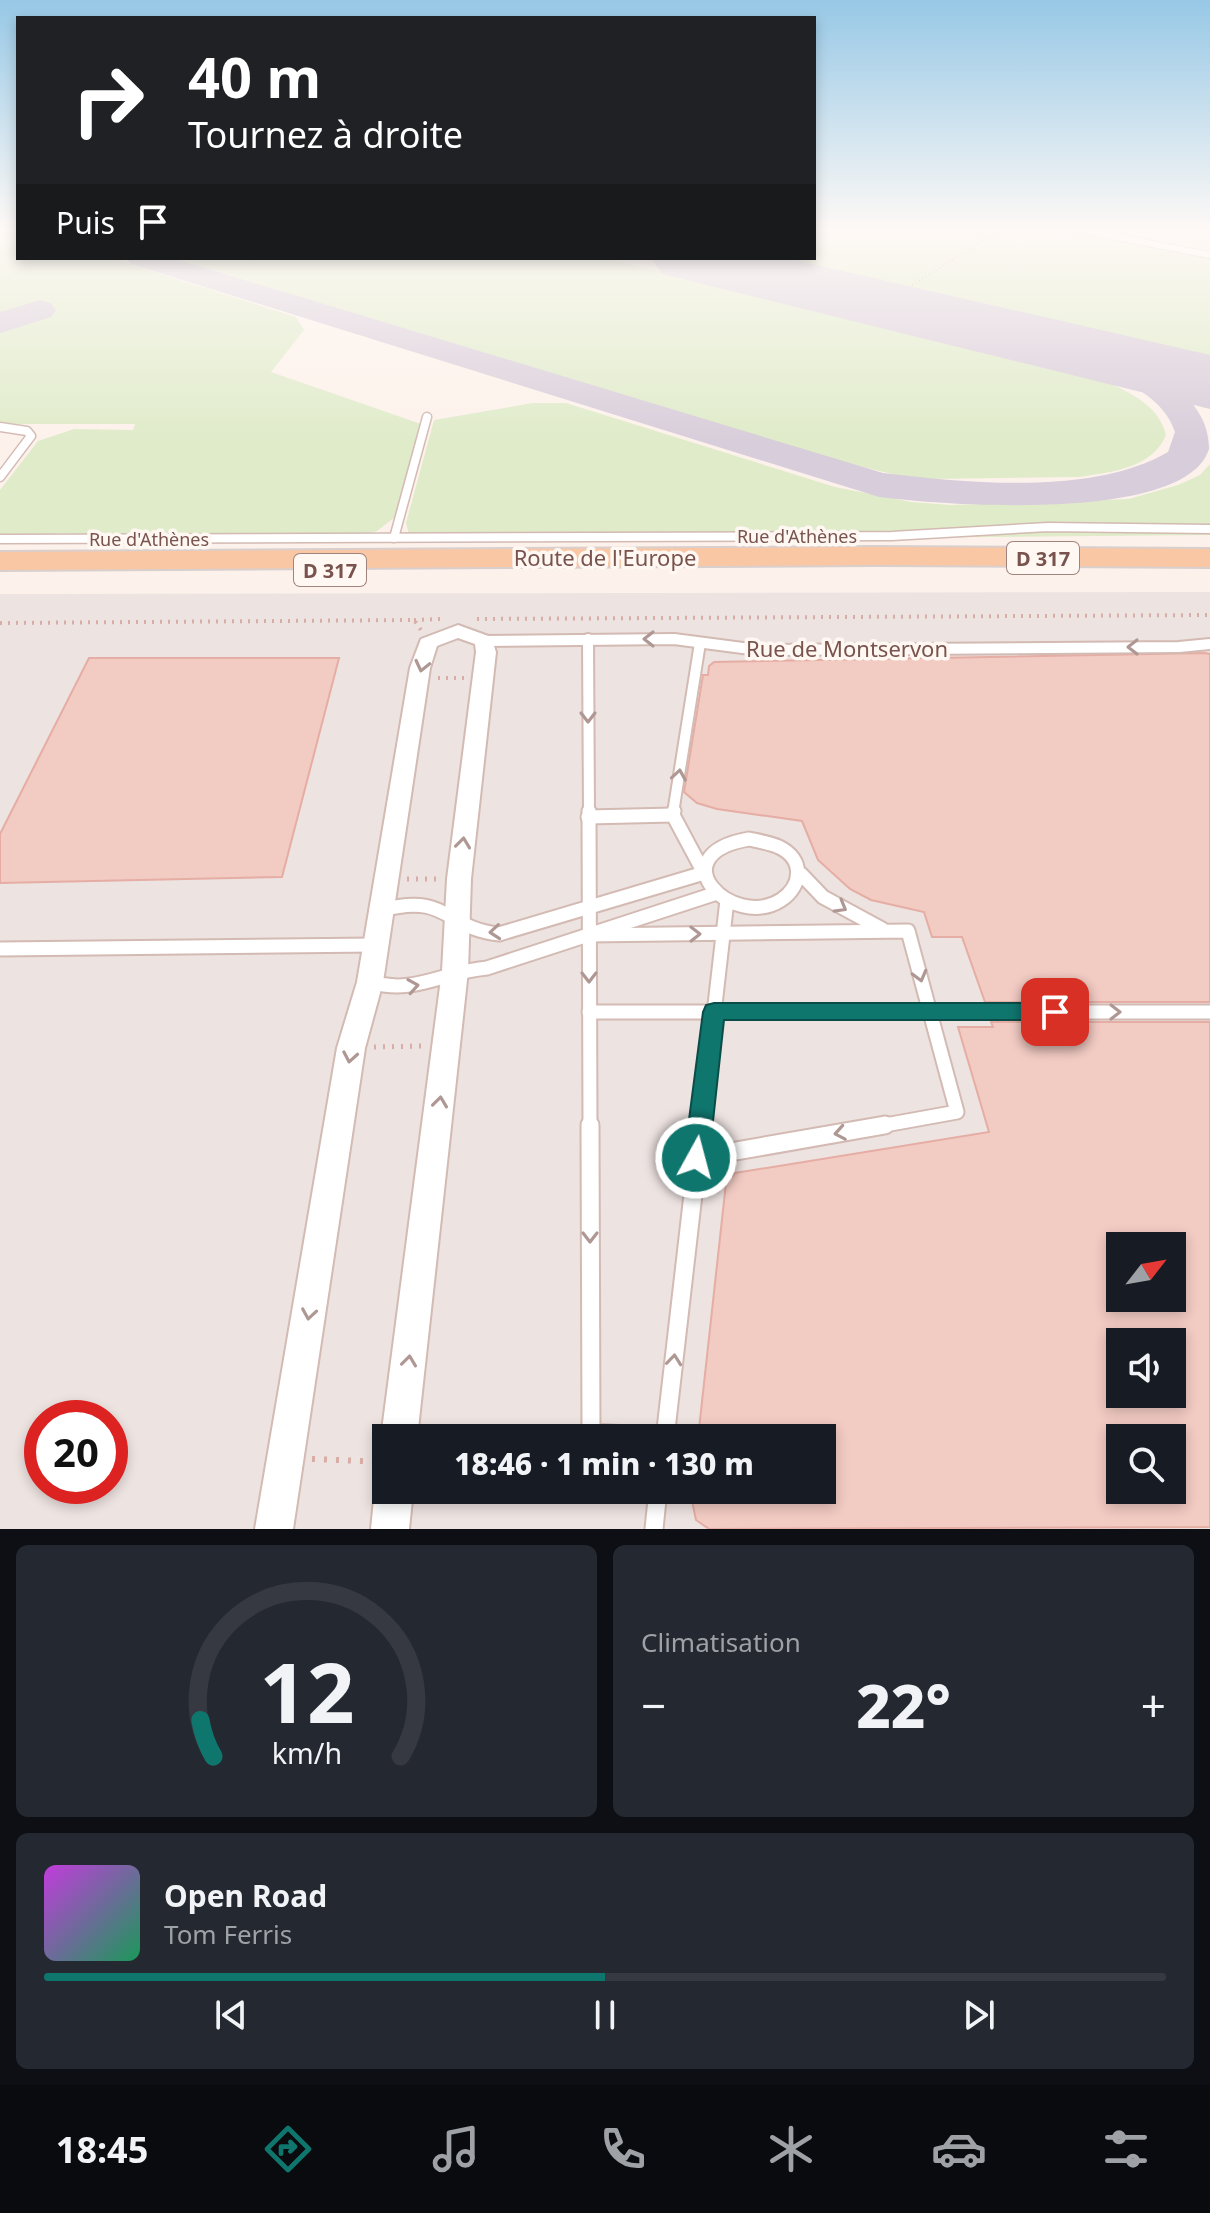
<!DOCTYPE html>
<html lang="fr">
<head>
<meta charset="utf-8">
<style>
  body { margin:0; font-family:"Noto Sans",sans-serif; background:#242831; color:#f1f3f6; height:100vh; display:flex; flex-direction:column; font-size:30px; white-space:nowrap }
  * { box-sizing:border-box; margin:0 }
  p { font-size:26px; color:#9ea1a6 }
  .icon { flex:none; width:44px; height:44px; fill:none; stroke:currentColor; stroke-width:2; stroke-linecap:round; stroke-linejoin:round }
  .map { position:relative; height:1529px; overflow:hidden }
  .drawer { display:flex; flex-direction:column; gap:16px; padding:16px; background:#0d0f14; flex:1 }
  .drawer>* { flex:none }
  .hud { position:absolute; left:16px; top:16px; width:800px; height:244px; border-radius:0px; box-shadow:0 4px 12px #0003; background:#202124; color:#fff; overflow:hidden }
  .needle { width:52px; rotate:59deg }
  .tools { position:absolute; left:1106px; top:1232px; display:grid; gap:16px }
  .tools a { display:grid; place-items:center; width:80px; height:80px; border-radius:0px; background:#171b24; box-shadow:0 4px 12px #0003; font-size:40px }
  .speed { position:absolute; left:24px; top:1400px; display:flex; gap:16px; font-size:40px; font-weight:700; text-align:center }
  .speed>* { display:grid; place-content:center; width:104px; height:104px; border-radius:50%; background:#171b24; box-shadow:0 4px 12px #0003; line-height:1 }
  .speed .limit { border:12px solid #d22; background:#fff; color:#111 }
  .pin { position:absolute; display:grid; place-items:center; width:68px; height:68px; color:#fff; margin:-34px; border-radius:16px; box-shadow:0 4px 12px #0006 }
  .me { position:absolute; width:88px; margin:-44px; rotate:7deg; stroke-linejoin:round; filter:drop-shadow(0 0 6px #0008) }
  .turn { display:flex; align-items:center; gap:28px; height:168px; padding:0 40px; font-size:36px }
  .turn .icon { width:104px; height:104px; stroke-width:2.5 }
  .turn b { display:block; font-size:56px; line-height:68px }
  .then { display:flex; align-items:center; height:76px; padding:0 40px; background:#0003; gap:16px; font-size:30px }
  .big { font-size:60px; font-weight:800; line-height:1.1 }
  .drawer .widget { flex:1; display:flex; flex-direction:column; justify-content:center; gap:12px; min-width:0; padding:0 28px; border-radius:12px; background:#242831 }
  .drawer .dial { align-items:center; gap:0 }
  .dial svg { height:208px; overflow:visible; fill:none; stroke:#363941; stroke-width:7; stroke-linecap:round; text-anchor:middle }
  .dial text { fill:#f1f3f6; stroke:none }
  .song { display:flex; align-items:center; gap:24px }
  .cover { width:96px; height:96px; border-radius:12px; background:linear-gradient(135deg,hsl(290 70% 55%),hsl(150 70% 35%)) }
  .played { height:8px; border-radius:4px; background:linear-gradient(90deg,#0f766e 50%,#363941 50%) }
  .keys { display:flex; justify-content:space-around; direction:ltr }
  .heat { display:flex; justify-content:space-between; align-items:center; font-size:44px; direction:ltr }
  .drawer .tiles { flex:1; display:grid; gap:16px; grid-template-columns:1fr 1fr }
  .widget:last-child { grid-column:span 2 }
  .trip { position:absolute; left:372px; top:1424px; width:464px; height:80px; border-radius:0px; background:#171b24; box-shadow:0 4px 12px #0003; font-weight:800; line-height:80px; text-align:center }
  .menu { display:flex; height:128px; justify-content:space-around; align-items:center; background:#090b0e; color:#9ea1a6 }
  .menu .icon { width:56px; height:56px }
  .menu .on { color:#0f766e }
  .menu b { font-size:36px; color:#f1f3f6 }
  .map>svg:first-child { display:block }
  .industrial { fill:#ede3e1; fill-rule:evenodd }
  .green { fill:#dfebc9 }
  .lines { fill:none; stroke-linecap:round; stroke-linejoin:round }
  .taxiway { fill:#d8cdda; fill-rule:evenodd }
  .runway { fill:#d8cdda; fill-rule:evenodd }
  .building { fill:#f2cbc3; stroke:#e5ada3; stroke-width:2; fill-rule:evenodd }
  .service-far4-casing { stroke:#d3bab3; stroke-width:8 }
  .service-far3-casing { stroke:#d3bab3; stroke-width:11 }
  .service-far2-casing { stroke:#d3bab3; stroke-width:14 }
  .service-far1-casing { stroke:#d3bab3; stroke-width:17 }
  .service-casing { stroke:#d3bab3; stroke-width:21 }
  .minor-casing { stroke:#d3bab3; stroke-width:4 }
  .primary-casing { stroke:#d9cfcd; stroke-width:4 }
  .path-far3 { stroke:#d8ada5; stroke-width:2; stroke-dasharray:1 3; stroke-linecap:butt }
  .path-far2 { stroke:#d8ada5; stroke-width:4; stroke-dasharray:2 6; stroke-linecap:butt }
  .path-far1 { stroke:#d8ada5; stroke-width:5; stroke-dasharray:2 7; stroke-linecap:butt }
  .path { stroke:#d8ada5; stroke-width:6; stroke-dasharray:3 9; stroke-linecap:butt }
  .service-far4 { stroke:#fff; stroke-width:6 }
  .service-far3 { stroke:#fff; stroke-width:8 }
  .service-far2 { stroke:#fff; stroke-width:10 }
  .service-far1 { stroke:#fff; stroke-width:13 }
  .service { stroke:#fff; stroke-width:17 }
  .minor { fill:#fff; fill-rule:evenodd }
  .primary { fill:#fac7a5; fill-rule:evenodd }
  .oneway { stroke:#af9894 }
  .route { fill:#0f766e; stroke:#0a4d48; stroke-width:2 }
  .labels { text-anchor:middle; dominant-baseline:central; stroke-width:7; stroke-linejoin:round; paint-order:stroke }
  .far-street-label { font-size:18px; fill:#79534d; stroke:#fff7f2 }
  .shield { fill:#fff7f2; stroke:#a1847e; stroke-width:2 }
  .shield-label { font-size:20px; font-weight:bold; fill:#79534d }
  .street-label { font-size:22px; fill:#79534d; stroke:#fff7f2 }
</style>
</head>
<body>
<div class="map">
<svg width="1210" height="1529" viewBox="0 0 1210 1529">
  <rect width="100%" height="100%" fill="#fdf2eb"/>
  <path class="industrial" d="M 1210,592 L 1210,1529 L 0,1529 L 0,594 ZM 1120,1246 L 1172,1246 L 1172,1298 L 1120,1298 ZM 1120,1342 L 1172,1342 L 1172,1394 L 1120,1394 ZM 42,1418 L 110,1418 L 110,1486 L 42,1486 ZM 386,1438 L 822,1438 L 822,1490 L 386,1490 ZM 1120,1438 L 1172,1438 L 1172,1490 L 1120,1490 Z"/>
  <g class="green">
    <polygon points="0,228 18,233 18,258 110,258 296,317 304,330 271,372 421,424 395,517 377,531 360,535 151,536 59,533 33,537 0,535 0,490 38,441 74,429 133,430 135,424 0,424"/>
    <polygon points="814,228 1081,228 1210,253 1210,358 773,258 814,258"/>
    <path d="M 172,258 L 606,258 L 1105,381 C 1130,393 1159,405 1166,435 C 1153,468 1111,472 1080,477 L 931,479 L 904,477 L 843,462 Z"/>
    <polygon points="533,403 566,403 835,487 911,502 950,505 1129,499 1178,485 1200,475 1210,464 1210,535 411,542 406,523 434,420"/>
  </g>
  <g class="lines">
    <g class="taxiway">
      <path d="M 126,258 L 172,258 L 883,473 C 968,483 1092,496 1168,452 L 1175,432 C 1161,386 1092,368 1051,354 L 1046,347 L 1051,340 C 1073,334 1095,346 1115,354 C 1151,368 1210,397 1209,449 C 1186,524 941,505 879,497 L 131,264 Z"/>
      <polygon points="40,300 51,303 56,310 51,317 0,333 0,312"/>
    </g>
    <polygon class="runway" points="651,258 786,258 1210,355 1210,409 662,274"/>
  </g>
  <g class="building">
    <polygon points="1205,653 1210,654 1210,1002 985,1002 962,937 932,937 924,912 871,900 850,889 818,860 802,821 717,809 697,803 684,792 703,675 708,675 709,666 714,662"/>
    <polygon points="89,658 339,658 282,877 0,883 0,834"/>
    <path d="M 991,1022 L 1210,1022 L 1210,1527 L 709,1529 L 696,1520 L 692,1501 L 693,1490 L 822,1490 L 822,1438 L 698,1438 L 726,1183 L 735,1173 L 989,1132 L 958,1027 L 993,1027 ZM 1120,1246 L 1172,1246 L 1172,1298 L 1120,1298 ZM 1120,1342 L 1172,1342 L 1172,1394 L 1120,1394 ZM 1120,1438 L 1172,1438 L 1172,1490 L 1120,1490 Z"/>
  </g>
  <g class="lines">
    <g class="service-far4-casing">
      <polyline id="service-far4" points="1070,228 1210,255"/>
    </g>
    <g class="service-far3-casing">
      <g id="service-far3">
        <polyline points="0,427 27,431 31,436 0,477"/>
        <polyline points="394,538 427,417"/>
        <polyline points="0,539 892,536 1048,527 1210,529"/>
      </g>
    </g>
    <g class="service-far2-casing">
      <g id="service-far2">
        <polyline points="588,639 589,813"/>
        <polyline points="484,641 674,639 758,650 1179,647 1210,644"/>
        <polyline points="673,813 700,643"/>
      </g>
    </g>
    <g class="service-far1-casing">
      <g id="service-far1">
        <polyline points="589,811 590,1127"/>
        <polyline points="588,817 673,815"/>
        <path d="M 749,839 C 758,841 770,843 779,847 C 804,859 803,885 781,900 C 732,931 657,855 749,839 Z"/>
        <polyline points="801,874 823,897 882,929"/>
        <path d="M 382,910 C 448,892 446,929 499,934 L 704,873 L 673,815 L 674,811"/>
        <polyline points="589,935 908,931 957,1112 874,1127"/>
        <polyline points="0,949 375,945"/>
        <path d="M 370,982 C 415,995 441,972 487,968 L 717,893"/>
        <polyline points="589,1012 1210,1012"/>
        <polyline points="701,1127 727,900"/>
      </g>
    </g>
    <g class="service-casing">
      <g id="service">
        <polyline points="590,1125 591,1433 665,1437"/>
        <polyline points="696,1158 885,1125"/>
        <polyline points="665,1438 701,1125"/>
        <polyline points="654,1529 658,1490"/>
      </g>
    </g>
    <g class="minor-casing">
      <g id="minor">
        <polygon points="458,625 491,637 496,652 471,879 468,971 417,1438 386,1438 386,1450 381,1438 442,971 447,879 476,652 475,644 458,638 437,646 430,668 383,982 365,1048 293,1529 255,1529 337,1048 357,982 410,668 421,639"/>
        <polygon points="386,1475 386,1490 413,1490 409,1529 371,1529 375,1490 381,1477"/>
      </g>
    </g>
    <g class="primary-casing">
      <polygon id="primary" points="877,547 1210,549 1210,567 877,565 0,570 0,552"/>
    </g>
    <polyline class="path-far3" points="912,285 1003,228"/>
    <g class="path-far2">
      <polyline points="477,619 1210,615"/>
      <polyline points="414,620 440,619"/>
      <polyline points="0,623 414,620 421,630"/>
      <polyline points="438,678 465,678"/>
    </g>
    <g class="path-far1">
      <polyline points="407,879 438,879"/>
      <polyline points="374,1047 425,1046"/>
    </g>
    <polyline class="path" points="312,1459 386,1462"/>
    <use href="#service-far4" class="service-far4"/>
    <use href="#service-far3" class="service-far3"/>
    <use href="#service-far2" class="service-far2"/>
    <use href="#service-far1" class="service-far1"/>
    <use href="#service" class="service"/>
    <use href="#minor" class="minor"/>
    <use href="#primary" class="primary"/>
  </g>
  <defs><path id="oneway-chevron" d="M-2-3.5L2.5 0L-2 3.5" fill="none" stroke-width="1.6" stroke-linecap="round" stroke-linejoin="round" transform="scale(2)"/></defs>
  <g class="oneway">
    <use href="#oneway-chevron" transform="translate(649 639) rotate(180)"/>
    <use href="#oneway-chevron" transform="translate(1133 647) rotate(180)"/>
    <use href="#oneway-chevron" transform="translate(422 666) rotate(103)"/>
    <use href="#oneway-chevron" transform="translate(588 717) rotate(90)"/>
    <use href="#oneway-chevron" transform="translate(679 775) rotate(-81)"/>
    <use href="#oneway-chevron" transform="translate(463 843) rotate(-83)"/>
    <use href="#oneway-chevron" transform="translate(841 907) rotate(30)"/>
    <use href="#oneway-chevron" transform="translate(495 932) rotate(175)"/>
    <use href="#oneway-chevron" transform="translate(695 934) rotate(-1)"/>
    <use href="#oneway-chevron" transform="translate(920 976) rotate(75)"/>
    <use href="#oneway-chevron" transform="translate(589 977) rotate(90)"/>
    <use href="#oneway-chevron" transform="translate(413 986) rotate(-9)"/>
    <use href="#oneway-chevron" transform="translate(1115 1012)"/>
    <use href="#oneway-chevron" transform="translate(350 1057) rotate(100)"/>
    <use href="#oneway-chevron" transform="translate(440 1102) rotate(-83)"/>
    <use href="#oneway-chevron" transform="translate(840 1133) rotate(170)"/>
    <use href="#oneway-chevron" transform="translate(590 1237) rotate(90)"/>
    <use href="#oneway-chevron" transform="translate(309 1314) rotate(99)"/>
    <use href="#oneway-chevron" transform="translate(674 1360) rotate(-84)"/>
    <use href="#oneway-chevron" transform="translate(409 1361) rotate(-83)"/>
  </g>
  <linearGradient id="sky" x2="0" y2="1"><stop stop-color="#97c8e6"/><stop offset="0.52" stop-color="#fef9f6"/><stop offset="1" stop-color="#fef9f6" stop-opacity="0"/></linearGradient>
  <rect width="1210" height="442" fill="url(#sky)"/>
  <polygon class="route" points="714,1003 1055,1003 1063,1005 1066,1012 1063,1018 1055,1020 724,1020 709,1158 705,1166 696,1169 688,1166 684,1158 703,1012 706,1005"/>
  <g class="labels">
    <g class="far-street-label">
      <text x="797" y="536">Rue d'Athènes</text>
      <text x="149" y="539">Rue d'Athènes</text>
    </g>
    <g class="shield">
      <rect x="1007" y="542" width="72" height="32" rx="6"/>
      <rect x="294" y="554" width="72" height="32" rx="6"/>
    </g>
    <g class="shield-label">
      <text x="1043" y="558">D 317</text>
      <text x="330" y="570">D 317</text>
    </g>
    <g class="street-label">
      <text x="605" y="557">Route de l'Europe</text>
      <text x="847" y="648">Rue de Montservon</text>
    </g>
  </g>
</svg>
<div class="tools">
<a><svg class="needle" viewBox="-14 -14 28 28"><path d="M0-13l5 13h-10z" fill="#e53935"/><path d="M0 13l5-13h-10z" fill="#9ea1a6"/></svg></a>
<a><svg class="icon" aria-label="sound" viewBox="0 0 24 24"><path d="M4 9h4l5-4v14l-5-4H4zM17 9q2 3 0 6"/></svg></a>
<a><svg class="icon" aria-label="search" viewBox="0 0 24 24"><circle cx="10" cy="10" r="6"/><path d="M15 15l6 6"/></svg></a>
</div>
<div class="speed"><div class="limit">20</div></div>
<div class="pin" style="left:1055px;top:1012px;background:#d93025"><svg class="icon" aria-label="arrive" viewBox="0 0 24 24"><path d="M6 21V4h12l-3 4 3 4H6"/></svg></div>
<svg class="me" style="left:696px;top:1158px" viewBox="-20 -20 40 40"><circle r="17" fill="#0f766e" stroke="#fff" stroke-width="3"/><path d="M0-11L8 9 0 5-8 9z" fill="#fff"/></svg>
<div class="trip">18:46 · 1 min · 130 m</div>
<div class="hud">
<div class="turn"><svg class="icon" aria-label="right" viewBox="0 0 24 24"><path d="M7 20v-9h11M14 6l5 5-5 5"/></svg><div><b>40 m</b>Tournez à droite</div></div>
<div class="then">Puis<svg class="icon" aria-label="arrive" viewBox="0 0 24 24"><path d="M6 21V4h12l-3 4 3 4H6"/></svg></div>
</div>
</div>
<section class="drawer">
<div class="tiles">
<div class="widget dial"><svg viewBox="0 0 100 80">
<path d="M14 69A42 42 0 1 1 86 69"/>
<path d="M14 69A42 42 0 0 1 9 55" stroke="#0f766e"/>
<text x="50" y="56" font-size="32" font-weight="700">12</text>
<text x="50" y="72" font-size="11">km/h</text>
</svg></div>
<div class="widget"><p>Climatisation</p>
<div class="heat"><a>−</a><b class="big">22°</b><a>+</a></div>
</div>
<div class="widget">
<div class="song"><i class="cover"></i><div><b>Open Road</b><p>Tom Ferris</p></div></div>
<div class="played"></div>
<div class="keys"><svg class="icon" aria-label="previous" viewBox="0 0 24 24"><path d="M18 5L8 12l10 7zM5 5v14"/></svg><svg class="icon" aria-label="pause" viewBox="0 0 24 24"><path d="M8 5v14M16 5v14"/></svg><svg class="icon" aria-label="next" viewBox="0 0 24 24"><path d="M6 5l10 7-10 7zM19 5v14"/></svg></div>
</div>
</div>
</section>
<nav class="menu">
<b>18:45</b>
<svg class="icon on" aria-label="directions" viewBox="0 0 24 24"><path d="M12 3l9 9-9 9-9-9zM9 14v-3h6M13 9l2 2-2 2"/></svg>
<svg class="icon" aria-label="music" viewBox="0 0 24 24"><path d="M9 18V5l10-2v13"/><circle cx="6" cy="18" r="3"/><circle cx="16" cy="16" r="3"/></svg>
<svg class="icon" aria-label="phone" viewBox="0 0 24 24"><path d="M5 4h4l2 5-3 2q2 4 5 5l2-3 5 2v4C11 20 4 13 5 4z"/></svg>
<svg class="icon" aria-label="climate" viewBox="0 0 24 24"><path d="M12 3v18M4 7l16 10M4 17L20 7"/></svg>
<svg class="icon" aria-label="car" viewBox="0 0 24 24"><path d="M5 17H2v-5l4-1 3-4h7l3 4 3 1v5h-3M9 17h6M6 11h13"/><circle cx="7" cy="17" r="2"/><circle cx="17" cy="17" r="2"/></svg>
<svg class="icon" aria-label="filters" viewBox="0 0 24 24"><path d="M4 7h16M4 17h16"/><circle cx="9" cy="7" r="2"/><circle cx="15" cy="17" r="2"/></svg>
</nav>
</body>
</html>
